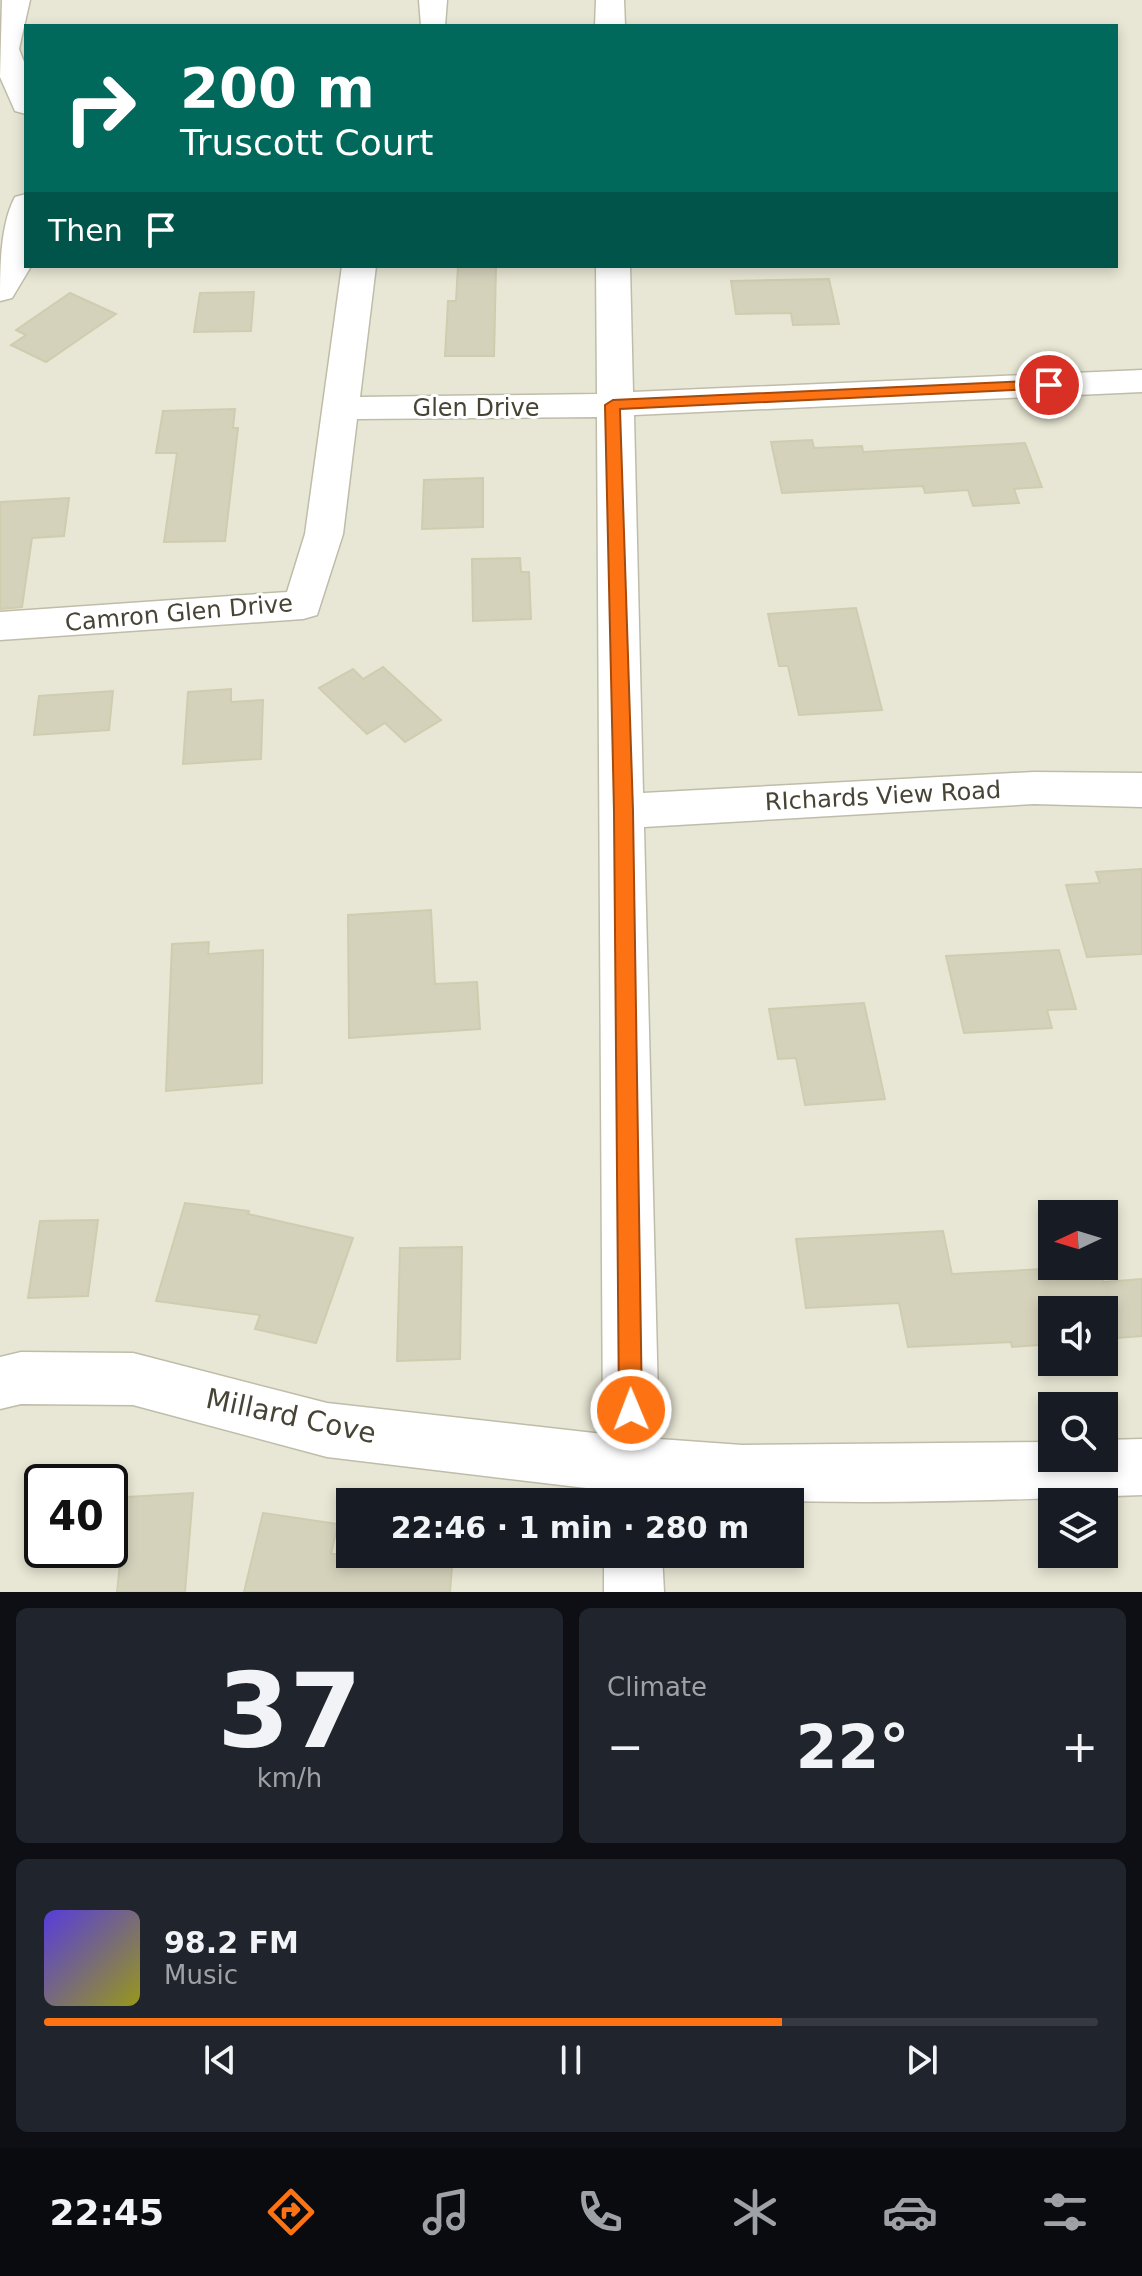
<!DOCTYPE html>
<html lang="en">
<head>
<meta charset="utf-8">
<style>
  body { margin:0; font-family:"DejaVu Sans",sans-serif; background:#20242c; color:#f1f3f6; height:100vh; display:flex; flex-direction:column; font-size:30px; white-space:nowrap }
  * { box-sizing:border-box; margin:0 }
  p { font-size:26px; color:#9ea1a6 }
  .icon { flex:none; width:44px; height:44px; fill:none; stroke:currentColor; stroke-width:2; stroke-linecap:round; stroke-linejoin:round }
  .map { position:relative; height:1592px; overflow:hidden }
  .drawer { display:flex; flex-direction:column; gap:16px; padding:16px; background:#0d0f14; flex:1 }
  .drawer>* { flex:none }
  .banner { position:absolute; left:24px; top:24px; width:1094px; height:244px; border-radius:0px; box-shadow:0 4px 12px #0003; background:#00695c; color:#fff; overflow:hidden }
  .needle { width:52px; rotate:266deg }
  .fabs { position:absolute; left:1038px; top:1200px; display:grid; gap:16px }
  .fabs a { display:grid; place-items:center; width:80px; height:80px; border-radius:0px; background:#171b24; box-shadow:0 4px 12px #0003; font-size:40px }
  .speed { position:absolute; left:24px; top:1464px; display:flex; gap:16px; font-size:40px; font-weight:700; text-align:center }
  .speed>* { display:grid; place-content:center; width:104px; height:104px; border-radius:50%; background:#171b24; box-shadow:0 4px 12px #0003; line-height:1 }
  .speed .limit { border:4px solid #111; border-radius:12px; background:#fff; color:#111 }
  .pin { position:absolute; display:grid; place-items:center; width:68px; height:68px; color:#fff; margin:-34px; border:4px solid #fff; border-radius:50%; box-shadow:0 2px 8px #0007 }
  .me { position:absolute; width:88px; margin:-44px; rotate:359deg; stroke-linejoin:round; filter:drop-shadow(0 0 6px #0008) }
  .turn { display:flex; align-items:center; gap:28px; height:168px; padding:0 24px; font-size:36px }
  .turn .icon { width:104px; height:104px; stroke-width:2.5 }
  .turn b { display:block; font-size:56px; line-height:68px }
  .then { display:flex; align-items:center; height:76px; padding:0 24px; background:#0003; gap:16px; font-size:30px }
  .big { font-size:60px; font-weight:600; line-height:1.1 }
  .drawer .card { flex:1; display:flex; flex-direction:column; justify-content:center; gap:12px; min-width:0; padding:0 28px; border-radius:12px; background:#20242c }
  .drawer .dial { align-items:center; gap:0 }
  .dial b { font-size:104px; line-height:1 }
  .song { display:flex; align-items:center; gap:24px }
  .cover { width:96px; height:96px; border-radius:12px; background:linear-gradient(135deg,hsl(250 70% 55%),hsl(60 70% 35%)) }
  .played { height:8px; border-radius:4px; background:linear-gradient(90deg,#fd7314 70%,#363941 70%) }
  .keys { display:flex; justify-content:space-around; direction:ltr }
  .heat { display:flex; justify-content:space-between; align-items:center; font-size:44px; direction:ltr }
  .drawer .tiles { flex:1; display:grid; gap:16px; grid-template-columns:1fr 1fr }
  .card:last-child { grid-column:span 2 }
  .trip { position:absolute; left:336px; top:1488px; width:468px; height:80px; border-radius:0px; background:#171b24; box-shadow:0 4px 12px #0003; font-weight:600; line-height:80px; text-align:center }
  .dock { display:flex; height:128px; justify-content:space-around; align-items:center; background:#090b0e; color:#9ea1a6 }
  .dock .icon { width:56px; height:56px }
  .dock .on { color:#fd7314 }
  .dock b { font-size:36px; color:#f1f3f6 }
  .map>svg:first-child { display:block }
  .residential { fill:#e8e7d5; fill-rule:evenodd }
  .building { fill:#d5d2bc; stroke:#d0ccaf; stroke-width:2 }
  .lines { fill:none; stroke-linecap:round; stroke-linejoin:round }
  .minor-casing { stroke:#bfbda9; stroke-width:3 }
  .minor { fill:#fff; fill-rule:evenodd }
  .route { fill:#fd7314; stroke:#a44b0d; stroke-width:2 }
  .labels { text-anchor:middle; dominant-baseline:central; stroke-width:6; stroke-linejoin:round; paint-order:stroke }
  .street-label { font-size:24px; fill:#474436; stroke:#fff }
  .near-street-label { font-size:28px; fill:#474436; stroke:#fff }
</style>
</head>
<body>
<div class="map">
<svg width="1142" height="1592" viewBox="0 0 1142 1592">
  <rect width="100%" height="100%" fill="#f4f3e7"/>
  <path class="residential" d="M 0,0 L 1142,0 L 1142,1592 L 0,1592 ZM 26,26 L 1116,26 L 1116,266 L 26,266 ZM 1052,1214 L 1104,1214 L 1104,1266 L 1052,1266 ZM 1052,1310 L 1104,1310 L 1104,1362 L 1052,1362 ZM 1052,1406 L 1104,1406 L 1104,1458 L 1052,1458 ZM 42,1482 L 110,1482 L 110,1550 L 42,1550 ZM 350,1502 L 790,1502 L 790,1554 L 350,1554 ZM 1052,1502 L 1104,1502 L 1104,1554 L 1052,1554 Z"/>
  <g class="building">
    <polygon points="458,266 496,266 494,356 445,356 448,301 456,301"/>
    <polygon points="829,279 839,324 793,325 791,313 736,314 731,281"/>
    <polygon points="254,292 251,331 194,332 200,293"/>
    <polygon points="70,293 116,314 46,362 11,345 26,335 16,330"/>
    <polygon points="235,409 233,428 238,428 225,541 164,542 177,453 156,453 163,411"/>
    <polygon points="812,440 814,448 862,446 863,452 1025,443 1042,487 1014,489 1019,503 973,506 968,490 925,493 923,486 782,493 771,442"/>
    <polygon points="483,478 483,527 422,529 424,480"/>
    <polygon points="69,498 64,536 32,538 22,607 0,609 0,502"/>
    <polygon points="520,558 521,572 529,572 531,619 473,621 472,559"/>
    <polygon points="856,608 882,710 799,715 788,666 779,666 768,614"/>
    <polygon points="383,667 441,720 405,742 385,723 367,734 319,688 353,669 363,679"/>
    <polygon points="231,689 231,702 263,700 261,759 183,764 188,692"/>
    <polygon points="113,691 109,730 34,735 39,696"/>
    <polygon points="1142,869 1142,954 1087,957 1066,885 1100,883 1096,872"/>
    <polygon points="431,910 435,984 477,982 480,1029 349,1038 348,915"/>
    <polygon points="209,942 208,954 263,950 262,1083 166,1091 172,944"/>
    <polygon points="1059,950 1076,1009 1047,1010 1052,1028 964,1033 946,956"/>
    <polygon points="864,1003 885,1099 805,1105 796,1058 778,1059 769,1009"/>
    <polygon points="185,1203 249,1211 248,1214 353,1238 316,1343 255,1329 260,1315 156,1301"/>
    <polygon points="98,1220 88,1296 28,1298 40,1221"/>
    <polygon points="943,1231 952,1274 1099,1266 1103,1282 1142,1279 1142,1336 1104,1339 1104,1310 1052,1310 1052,1344 1012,1347 1011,1342 908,1347 899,1303 806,1308 796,1239"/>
    <polygon points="462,1247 460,1359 397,1361 400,1248"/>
    <polygon points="193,1493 185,1592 117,1592 127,1497"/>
    <polygon points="263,1513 338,1524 331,1554 453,1554 450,1592 244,1592"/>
  </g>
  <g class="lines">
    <g class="minor-casing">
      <g id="minor">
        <polygon points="2,0 30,0 19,49 26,67 26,114 15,111 0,77"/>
        <polygon points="419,0 447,0 445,26 421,26"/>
        <polygon points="596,0 624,0 625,26 595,26"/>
        <path d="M 26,194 L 26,266 L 30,268 L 12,298 L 0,301 C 0,269 0,225 15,197 Z"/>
        <path d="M 342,266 L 376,266 L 360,397 L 597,394 L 596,266 L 630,266 L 633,392 L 1142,370 L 1142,392 L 634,415 L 643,793 L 1034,772 L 1142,773 L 1142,807 L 1034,804 L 644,827 L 659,1439 L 742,1445 L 1052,1442 L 1052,1458 L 1104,1458 L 1104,1440 L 1142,1439 L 1142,1495 C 982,1501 821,1507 661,1495 L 661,1502 L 603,1502 L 603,1490 L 327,1457 L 133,1405 L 21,1404 L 0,1409 L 0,1357 L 21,1352 L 133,1353 L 327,1403 L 603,1434 L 597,417 L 357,419 L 343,534 L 317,615 L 303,619 L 0,640 L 0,612 L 287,592 L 305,534 Z"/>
        <polygon points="604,1554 662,1554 664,1592 604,1592"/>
      </g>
    </g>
    <use href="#minor" class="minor"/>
  </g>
  <polygon class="route" points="1049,380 1054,382 1054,388 620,409 633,811 642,1410 639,1418 631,1422 623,1418 619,1410 614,811 605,405 613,400"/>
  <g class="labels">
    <g class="street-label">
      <text x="476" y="408">Glen Drive</text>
      <text transform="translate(179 613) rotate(-5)">Camron Glen Drive</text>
      <text transform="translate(883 796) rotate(-3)">RIchards View Road</text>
    </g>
    <g class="near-street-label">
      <text transform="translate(291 1416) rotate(12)">Millard Cove</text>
    </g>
  </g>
</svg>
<div class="fabs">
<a><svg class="needle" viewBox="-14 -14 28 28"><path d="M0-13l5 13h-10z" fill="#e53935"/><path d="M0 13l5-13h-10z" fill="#9ea1a6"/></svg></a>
<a><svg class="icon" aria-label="sound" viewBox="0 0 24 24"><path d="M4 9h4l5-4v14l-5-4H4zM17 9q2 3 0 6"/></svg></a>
<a><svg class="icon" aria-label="search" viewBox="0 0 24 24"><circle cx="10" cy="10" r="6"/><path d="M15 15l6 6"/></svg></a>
<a><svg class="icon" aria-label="layers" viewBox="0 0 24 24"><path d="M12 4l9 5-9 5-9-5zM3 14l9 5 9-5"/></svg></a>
</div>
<div class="speed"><div class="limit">40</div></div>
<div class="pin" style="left:1049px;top:385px;background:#d93025"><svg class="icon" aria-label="arrive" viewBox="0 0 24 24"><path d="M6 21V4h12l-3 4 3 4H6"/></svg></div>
<svg class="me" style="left:631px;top:1410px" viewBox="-20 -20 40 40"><circle r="17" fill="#fd7314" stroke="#fff" stroke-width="3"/><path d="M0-11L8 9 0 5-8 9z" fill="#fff"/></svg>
<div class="trip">22:46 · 1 min · 280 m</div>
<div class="banner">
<div class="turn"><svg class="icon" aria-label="right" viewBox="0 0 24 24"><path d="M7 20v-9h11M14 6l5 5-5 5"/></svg><div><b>200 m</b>Truscott Court</div></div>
<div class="then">Then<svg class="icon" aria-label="arrive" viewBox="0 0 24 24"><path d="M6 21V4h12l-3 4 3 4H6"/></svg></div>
</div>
</div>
<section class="drawer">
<div class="tiles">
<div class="card dial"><b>37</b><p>km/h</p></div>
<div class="card"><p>Climate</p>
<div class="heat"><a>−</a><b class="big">22°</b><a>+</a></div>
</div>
<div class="card">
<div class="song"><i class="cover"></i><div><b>98.2 FM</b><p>Music</p></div></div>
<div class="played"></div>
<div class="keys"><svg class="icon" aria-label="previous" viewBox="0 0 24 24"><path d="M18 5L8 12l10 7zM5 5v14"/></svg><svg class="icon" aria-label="pause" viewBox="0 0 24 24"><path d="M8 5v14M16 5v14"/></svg><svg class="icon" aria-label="next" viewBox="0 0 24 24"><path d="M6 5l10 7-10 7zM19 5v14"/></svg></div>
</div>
</div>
</section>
<nav class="dock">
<b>22:45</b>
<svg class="icon on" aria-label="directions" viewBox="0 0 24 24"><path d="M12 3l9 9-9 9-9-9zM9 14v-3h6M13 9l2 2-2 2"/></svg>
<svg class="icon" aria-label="music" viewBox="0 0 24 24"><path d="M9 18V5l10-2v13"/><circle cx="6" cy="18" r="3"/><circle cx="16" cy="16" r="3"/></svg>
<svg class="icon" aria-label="phone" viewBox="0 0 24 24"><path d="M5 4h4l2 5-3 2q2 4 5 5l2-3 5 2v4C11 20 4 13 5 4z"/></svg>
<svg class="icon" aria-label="climate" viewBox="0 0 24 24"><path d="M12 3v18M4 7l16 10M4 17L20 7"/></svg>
<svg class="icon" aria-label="car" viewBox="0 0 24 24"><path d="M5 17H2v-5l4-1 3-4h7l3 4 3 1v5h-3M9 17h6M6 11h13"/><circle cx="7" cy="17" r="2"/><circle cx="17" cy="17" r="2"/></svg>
<svg class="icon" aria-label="filters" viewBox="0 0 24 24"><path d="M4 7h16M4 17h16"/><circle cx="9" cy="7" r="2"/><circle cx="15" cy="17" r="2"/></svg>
</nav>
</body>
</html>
